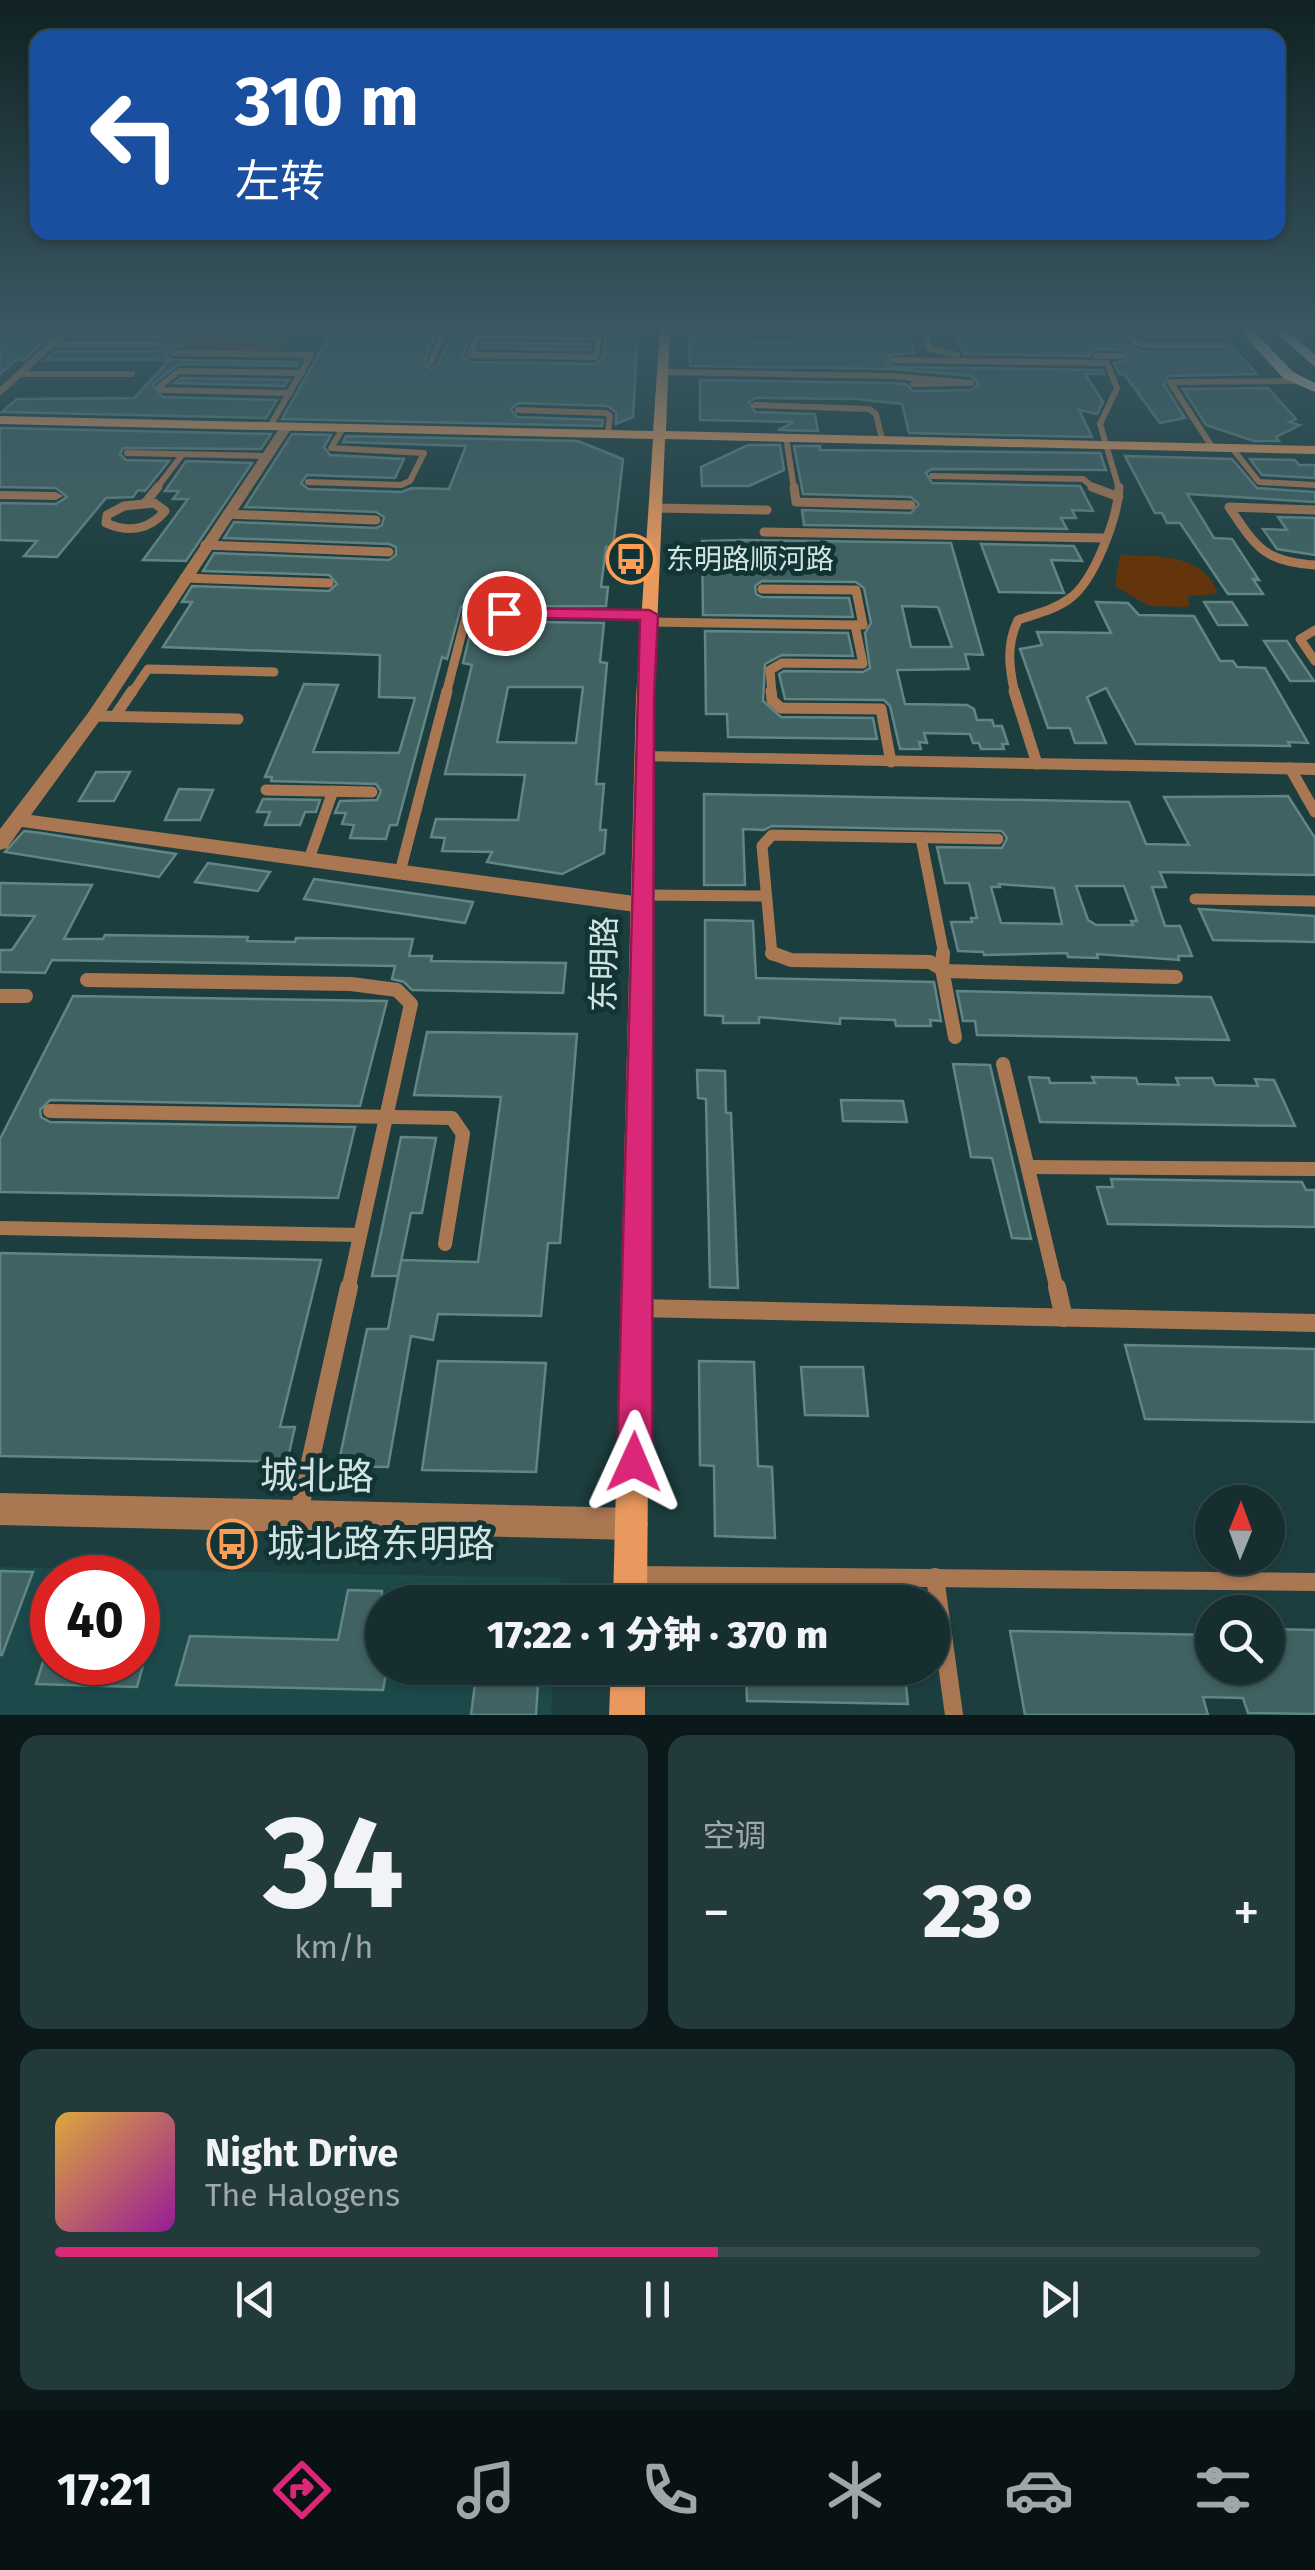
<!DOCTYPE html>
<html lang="zh">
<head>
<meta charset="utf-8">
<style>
  body { margin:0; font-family:"Fira Sans","Noto Sans SC",sans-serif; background:#233a3b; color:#f1f3f6; height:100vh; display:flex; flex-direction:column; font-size:38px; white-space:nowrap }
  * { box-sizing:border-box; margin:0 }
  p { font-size:32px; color:#9ea8aa }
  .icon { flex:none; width:55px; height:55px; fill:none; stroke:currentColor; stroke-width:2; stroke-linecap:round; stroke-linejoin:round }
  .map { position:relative; height:1715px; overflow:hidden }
  .details { display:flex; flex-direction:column; gap:20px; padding:20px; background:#0c191a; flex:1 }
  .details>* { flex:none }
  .guide { position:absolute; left:30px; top:30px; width:1255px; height:210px; border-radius:20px; box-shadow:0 2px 8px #0004,0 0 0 2px #354a4b; background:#1a4fa0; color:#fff; overflow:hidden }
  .needle { width:65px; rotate:1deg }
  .fabs { position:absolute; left:1195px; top:1485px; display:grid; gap:20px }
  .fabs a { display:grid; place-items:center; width:90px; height:90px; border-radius:50%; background:#162e2f; box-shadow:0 2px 8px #0004,0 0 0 2px #354a4b; font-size:50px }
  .speed { position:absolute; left:30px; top:1555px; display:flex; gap:20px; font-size:50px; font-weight:700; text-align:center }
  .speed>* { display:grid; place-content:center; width:130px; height:130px; border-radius:50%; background:#162e2f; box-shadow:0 2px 8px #0004,0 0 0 2px #354a4b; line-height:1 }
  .speed .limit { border:15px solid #d22; background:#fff; color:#111 }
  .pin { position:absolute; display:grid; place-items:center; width:85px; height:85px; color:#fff; margin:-42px; border:5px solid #fff; border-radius:50%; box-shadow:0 2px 10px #0007 }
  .me { position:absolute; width:110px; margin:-55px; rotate:1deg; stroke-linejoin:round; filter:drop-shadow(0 0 8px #0008) }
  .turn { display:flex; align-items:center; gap:35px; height:210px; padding:0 40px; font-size:45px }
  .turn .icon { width:130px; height:130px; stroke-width:2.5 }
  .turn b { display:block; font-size:70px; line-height:85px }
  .big { font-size:75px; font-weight:800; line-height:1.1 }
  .details .widget { flex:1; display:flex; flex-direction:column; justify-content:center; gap:15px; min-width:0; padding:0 35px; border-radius:20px; background:#233a3b }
  .details .dial { align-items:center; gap:0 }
  .dial b { font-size:130px; line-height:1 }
  .song { display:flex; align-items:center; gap:30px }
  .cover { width:120px; height:120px; border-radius:15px; background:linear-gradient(135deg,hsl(40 70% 55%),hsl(300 70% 35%)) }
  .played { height:10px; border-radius:5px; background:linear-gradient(90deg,#db2777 55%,#354a4b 55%) }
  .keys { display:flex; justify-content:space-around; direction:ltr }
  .heat { display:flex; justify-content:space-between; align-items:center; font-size:55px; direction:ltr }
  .details .tiles { flex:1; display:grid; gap:20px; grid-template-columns:1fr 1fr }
  .widget:last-child { grid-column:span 2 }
  .trip { position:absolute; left:365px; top:1585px; width:585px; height:100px; border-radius:50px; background:#162e2f; box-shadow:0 2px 8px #0004,0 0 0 2px #354a4b; font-weight:800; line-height:100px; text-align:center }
  .dock { display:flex; height:160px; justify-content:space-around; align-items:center; background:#091213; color:#9ea8aa }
  .dock .icon { width:70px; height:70px }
  .dock .selected { color:#db2777 }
  .dock b { font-size:45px; color:#f1f3f6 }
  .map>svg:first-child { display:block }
  .built { fill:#1c494a; fill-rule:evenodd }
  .green { fill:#64340c }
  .building { fill:#406262; stroke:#628585; stroke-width:2.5; fill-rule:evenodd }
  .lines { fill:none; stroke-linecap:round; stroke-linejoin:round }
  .lane-far4 { stroke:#aa7753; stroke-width:6 }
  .lane-far3 { stroke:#aa7753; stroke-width:9 }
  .lane-far2 { stroke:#aa7753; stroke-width:11 }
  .lane-far1 { stroke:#aa7753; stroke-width:14 }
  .lane { stroke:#aa7753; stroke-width:18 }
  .street { fill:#aa7753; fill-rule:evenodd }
  .secondary { fill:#ea995e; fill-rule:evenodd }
  .primary { fill:#f0c6aa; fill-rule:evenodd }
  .route { fill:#db2777; stroke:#8e194d; stroke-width:2.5 }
  .labels { text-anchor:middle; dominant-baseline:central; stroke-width:10; stroke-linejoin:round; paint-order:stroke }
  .far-poi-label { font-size:28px; fill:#d1e3e3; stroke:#123434; text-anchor:start }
  .street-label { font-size:32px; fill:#d1e3e3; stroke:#123434 }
  .near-street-label { font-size:38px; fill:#d1e3e3; stroke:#123434 }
  .near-poi-label { font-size:38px; fill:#d1e3e3; stroke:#123434; text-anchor:start }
</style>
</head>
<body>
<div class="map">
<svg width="1315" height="1715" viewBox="0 0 1315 1715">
  <rect width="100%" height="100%" fill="#1d3e3f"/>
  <path class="built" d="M 0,1567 L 561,1578 L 559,1602 L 382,1602 L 382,1668 L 554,1668 L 551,1715 L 0,1715 ZM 52,1578 L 138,1578 L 138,1662 L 52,1662 Z"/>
  <g class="green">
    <polygon points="189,338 286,339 277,352 177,351"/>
    <path d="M 1120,555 C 1155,556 1205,553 1218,594 L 1188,596 L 1189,607 L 1149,606 L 1115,586 Z"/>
  </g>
  <g class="building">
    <polygon points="82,328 195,329 183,346 168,349 167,355 172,360 299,362 297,366 179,364 153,384 163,397 277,400 266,418 2,412 17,399 134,398 169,360 45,360 55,351 157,351 164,345 157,337 71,337"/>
    <polygon points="456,328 474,328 463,355 469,362 596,364 603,358 606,337 602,331 488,328 638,328 633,417 616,424 616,412 607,406 518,403 511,409 517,417 603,420 602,426 282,419 332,331 436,332 424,362 431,369 437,365"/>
    <polygon points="1018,328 1118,332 1130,347 1145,352 1222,352 1229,344 1257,374 1167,376 1164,385 1185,418 1160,423 1124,374 1119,374 1114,363 1126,360 1124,350 1095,349 1089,356 964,354 952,330 1020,331"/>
    <polygon points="1134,329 1216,330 1224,338 1146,338"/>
    <polygon points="0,332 53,333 24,360 16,360 0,374"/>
    <polygon points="796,335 908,335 915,353 889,355 887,362 893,367 1102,370 1104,374 1085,374 1103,402 1097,414 1079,410 1092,437 909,433 902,404 856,399 755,398 749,402 755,412 815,414 818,431 778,430 794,422 700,420 700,380 892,383 906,384 913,391 971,390 978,384 972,376 892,369 690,366 689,336 711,336 711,340 797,341"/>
    <polygon points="482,343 591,344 590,350 480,348"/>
    <polygon points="181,378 289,380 285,386 174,383"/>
    <polygon points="1268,388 1296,419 1289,422 1300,425 1276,437 1279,441 1254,441 1206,425 1183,389"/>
    <polygon points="0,428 271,434 261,449 123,448 120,454 126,460 169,461 145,491 138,490 133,497 106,498 57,557 24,556 37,541 0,540 0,503 56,504 67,497 56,488 0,487"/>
    <polygon points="292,434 331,435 324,447 330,455 404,459 395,478 307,475 301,483 308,489 401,492 412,488 449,489 466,446 343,442 346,436 578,441 623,459 613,547 606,547 601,587 608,587 606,606 461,607 447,659 442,657 397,825 390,825 386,839 350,838 354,825 342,824 346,813 335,813 340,801 377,800 381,791 376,784 271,781 272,777 265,777 304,684 338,685 313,752 399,753 415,698 379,697 380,655 163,647 192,602 182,602 192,586 329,591 337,584 329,575 203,571 214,553 389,560 396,555 396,547 389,544 224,538 234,522 376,528 382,525 384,517 376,512 245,507"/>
    <polygon points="748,445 780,445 784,470 749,486 702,486 701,467"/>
    <polygon points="794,446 820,446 820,450 1100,453 1106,470 932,469 926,473 932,483 1080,486 1093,511 1072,510 1076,518 1061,518 1067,529 804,525 802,510 911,513 919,504 911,497 803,494"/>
    <polygon points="1125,456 1232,459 1257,488 1315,492 1315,502 1187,494 1214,538 1232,539 1259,580 1253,579 1263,594 1228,594 1180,523 1167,523 1162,513 1155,513"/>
    <polygon points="1250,459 1295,460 1299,465 1315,465 1315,478 1262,475"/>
    <polygon points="186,461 252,463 186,561 143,560 188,499 173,499 179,491 165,491"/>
    <polygon points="1278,517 1315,518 1315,555 1277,549 1263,529 1287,530"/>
    <path d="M 743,540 L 951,543 L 983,655 L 965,654 L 969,669 L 897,670 L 905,704 L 967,705 L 974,709 L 977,720 L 992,720 L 994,726 L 1002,726 L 1008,744 L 1002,744 L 1004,749 L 981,749 L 979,743 L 973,743 L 970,734 L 924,733 L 927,743 L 919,742 L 921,749 L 900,749 L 890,706 L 884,700 L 785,699 L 779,674 L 784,671 L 863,672 L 870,668 L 865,633 L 871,623 L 864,588 L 856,582 L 762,581 L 755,586 L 756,594 L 762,597 L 849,598 L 853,617 L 703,615 L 702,541 ZM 902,606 L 938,607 L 952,647 L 911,647 Z"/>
    <polygon points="981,544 1074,546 1082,561 1051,560 1064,593 999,592"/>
    <polygon points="1096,602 1128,603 1139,615 1194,616 1220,661 1233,661 1237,667 1265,668 1308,743 1288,742 1290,746 1136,744 1106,688 1087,697 1106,743 1075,743 1070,728 1048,728 1020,649 1042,645 1037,632 1111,633"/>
    <polygon points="1204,602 1232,602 1247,625 1218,625"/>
    <path d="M 473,621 L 604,623 L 600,662 L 607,663 L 596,784 L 604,784 L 600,830 L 606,830 L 604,853 L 562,874 L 487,862 L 492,852 L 442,851 L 445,838 L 431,837 L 436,819 L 518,820 L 525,775 L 445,774 L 472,665 L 463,663 ZM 508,687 L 583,687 L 576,743 L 497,742 Z"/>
    <polygon points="705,631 848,633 853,656 782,655 765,664 763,701 781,717 873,718 877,739 728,737 727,714 706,714"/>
    <polygon points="1264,641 1287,641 1314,681 1290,681"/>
    <polygon points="96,772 130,772 114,801 79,801"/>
    <polygon points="179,789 213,790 200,820 165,820"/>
    <path d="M 704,794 L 1129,802 L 1146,844 L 1189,845 L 1164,797 L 1288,796 L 1315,838 L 1315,875 L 1160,872 L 1166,887 L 1152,887 L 1165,926 L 1180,926 L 1192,956 L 1178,956 L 1179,960 L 1097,954 L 1098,958 L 1068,957 L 1067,953 L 984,955 L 983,952 L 958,951 L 951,922 L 972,922 L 971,918 L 977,918 L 969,883 L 945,883 L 937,847 L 1002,848 L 1007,838 L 1002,831 L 772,826 L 764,830 L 743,829 L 745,885 L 704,885 ZM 999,884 L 1054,888 L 1062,924 L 1001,923 L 991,887 L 1000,887 ZM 1076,886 L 1124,886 L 1137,921 L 1131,921 L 1133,925 L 1096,925 L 1088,920 Z"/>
    <polygon points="263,799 266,799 320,800 316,812 305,812 300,825 265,825 270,812 257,812"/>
    <polygon points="24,831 41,833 176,854 159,877 5,852"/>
    <polygon points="208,863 270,872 258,891 195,882"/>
    <polygon points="314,879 473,902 465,923 304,899"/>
    <polygon points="0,883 92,885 64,939 103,939 105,935 248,937 247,941 295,942 296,938 413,939 409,956 432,956 431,961 566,963 563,993 412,990 404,982 392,979 395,966 52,960 45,973 0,972 0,950 12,950 35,916 0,915"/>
    <polygon points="1199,909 1315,916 1315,942 1213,940"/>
    <polygon points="705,920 753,921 756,978 934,982 941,1021 930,1020 931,1026 896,1026 895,1020 840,1018 840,1024 759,1017 759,1023 723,1023 723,1016 705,1015"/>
    <polygon points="957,991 1211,997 1229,1040 977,1035 975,1021 963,1021"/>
    <polygon points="73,996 387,1001 360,1106 50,1100 40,1110 41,1117 50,1122 355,1127 338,1198 0,1192 0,1139"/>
    <polygon points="427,1032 577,1034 560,1243 548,1243 541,1316 438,1314 433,1340 411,1336 388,1467 338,1466 367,1329 388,1329 401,1260 478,1262 501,1097 414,1095"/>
    <polygon points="953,1064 990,1065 1031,1239 1012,1238 992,1158 971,1157"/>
    <polygon points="697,1070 725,1071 726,1113 731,1113 738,1288 710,1287 706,1099 698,1098"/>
    <polygon points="1029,1077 1049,1078 1050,1083 1095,1083 1092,1077 1136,1078 1138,1084 1179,1085 1176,1078 1212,1078 1215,1085 1258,1086 1255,1079 1274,1080 1295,1126 1040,1122"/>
    <polygon points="841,1100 903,1101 907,1122 843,1121"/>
    <polygon points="401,1137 436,1138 422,1213 411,1213 398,1276 372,1276"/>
    <polygon points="1111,1179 1302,1182 1306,1190 1315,1190 1315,1227 1108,1224 1097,1187 1113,1187"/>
    <polygon points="0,1253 321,1260 280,1427 295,1427 287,1462 0,1456"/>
    <polygon points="1125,1345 1315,1349 1315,1422 1145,1419"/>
    <polygon points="438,1361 546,1363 536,1472 422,1470"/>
    <polygon points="699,1361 754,1362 758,1466 772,1467 775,1538 715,1536 714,1466 700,1465"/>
    <polygon points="801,1367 863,1367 868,1416 805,1415"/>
    <polygon points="0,1571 33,1572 2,1655 0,1655"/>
    <polygon points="348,1590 382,1591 382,1668 387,1668 383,1690 176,1685 190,1636 338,1640"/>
    <polygon points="1268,1629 1315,1630 1315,1714 1248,1713 1243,1698 1203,1697 1208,1715 1025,1715 1010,1631 1212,1635 1212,1668 1268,1668"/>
    <polygon points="43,1662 144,1662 137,1687 36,1684"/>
    <polygon points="477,1668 539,1668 536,1715 471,1715"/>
    <polygon points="746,1668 904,1668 908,1704 747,1701"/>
  </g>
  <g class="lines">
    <g class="lane-far4">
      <polyline points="922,328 930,349 957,355"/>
      <polyline points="1124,328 1135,342 1145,345 1222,345"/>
      <polyline points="665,330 785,328"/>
      <polyline points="201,332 296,333"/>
      <polyline points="478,336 599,337 596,357 470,355 481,328"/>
      <polyline points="52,344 157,344"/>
      <polyline points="173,353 311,355 270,426"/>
      <polyline points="1096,356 1121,356"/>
      <polyline points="893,360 1107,363 1117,388 1100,424 1119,489"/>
      <polyline points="431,362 445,328"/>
      <polyline points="663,372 892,376 971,383 913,384 917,379"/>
      <polyline points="20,374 132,374"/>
      <polyline points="290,393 163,390 160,386 179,371 302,373"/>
      <polyline points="755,405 869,409 876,414 882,439"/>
      <polyline points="518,410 606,413 610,416 608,433"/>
      <polyline points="786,437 794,489"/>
      <polyline points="1212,447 1170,382 1301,381"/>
      <polyline points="1232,448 1259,482 1315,485"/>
      <polyline points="127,453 266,456"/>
      <polyline points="932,476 1083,479 1095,489"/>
      <polyline points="308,482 401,485 410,481 424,453 331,448 343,428"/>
      <polyline points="156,489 182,455"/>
    </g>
    <g class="lane-far3">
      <polyline points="794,487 796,502 911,505"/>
      <polyline points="1092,487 1119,497"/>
      <polyline points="145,503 158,487"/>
      <path d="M 154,503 L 165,511 C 149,530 128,533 106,523 L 107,515 L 124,506 Z"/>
      <polyline points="655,508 767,510"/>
      <path d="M 1315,510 L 1229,507 C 1256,547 1264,562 1315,565"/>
      <polyline points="227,514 376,520"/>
      <polyline points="764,532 1103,538"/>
      <polyline points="205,545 389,552"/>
      <polyline points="184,578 329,583"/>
      <polyline points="762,589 856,590 863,625 855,625 863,664 782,663 770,670 772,694"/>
      <polyline points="649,622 855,625"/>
      <polyline points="1315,630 1300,639 1315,661"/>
      <polyline points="131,694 148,669 274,672"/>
      <polyline points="446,694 467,613 649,615"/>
      <path d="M 1015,694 C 1009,668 1006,645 1018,620 C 1035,614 1054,610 1069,599 C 1094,582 1118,517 1119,487"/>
    </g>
    <g class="lane-far2">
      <polyline points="771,691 772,700 781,708 881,709 891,762"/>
      <polyline points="1014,691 1037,764"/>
      <polyline points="94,716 238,719"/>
      <polyline points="115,716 132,691"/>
      <polyline points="1290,768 1315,812"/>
      <polyline points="266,790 372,792"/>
      <polyline points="921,838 944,955"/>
      <polyline points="309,859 333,791"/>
      <polyline points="400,872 447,691"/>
      <polyline points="642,895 766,896"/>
      <polyline points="1195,899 1315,901"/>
      <polyline points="772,955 762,846 772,835 998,839"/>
    </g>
    <g class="lane-far1">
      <polyline points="772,953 791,960 930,962 942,969 955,1037"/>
      <polyline points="942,969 943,953"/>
      <polyline points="943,971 1176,977"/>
      <polyline points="87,980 351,984 397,990 411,1004 348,1290"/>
      <polyline points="0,996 26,996"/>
      <polyline points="1003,1064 1057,1290"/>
      <polyline points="50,1111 452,1118 463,1134 445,1244"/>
      <polyline points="1028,1167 1313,1169"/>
      <polyline points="0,1228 360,1235"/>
    </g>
    <g class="lane">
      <polyline points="1057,1287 1064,1318"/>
      <polyline points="637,1308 1315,1323"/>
      <polyline points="299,1512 349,1287"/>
      <polyline points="635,1575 1315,1582"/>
      <polyline points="935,1577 954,1715"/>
    </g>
    <g class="street">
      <polygon points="64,328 75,328 0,396 0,387"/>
      <polygon points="287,422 293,426 103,716 31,815 642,897 649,900 652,905 649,910 642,913 22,827 7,848 0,850 0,829 88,713 281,426"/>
      <polygon points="0,491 56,492 63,496 56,500 0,499"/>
      <polygon points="644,751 1315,763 1315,775 638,761 635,757"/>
      <polygon points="0,1493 632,1508 643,1513 648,1524 643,1535 632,1540 0,1525"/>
    </g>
    <g class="secondary">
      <polygon points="660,328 670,328 666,431 1315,446 1315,454 665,439 654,699 647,1602 613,1602 636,699 653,439 0,424 0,416 653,431"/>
      <polygon points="611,1668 645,1668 645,1715 609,1715"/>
    </g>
    <g class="primary">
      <polygon points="1238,328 1251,328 1293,372 1315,383 1315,392 1283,378"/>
      <polygon points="1271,328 1285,328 1315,355 1315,367"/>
    </g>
  </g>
  <linearGradient id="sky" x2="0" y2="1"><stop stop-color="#102223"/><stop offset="0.58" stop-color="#3a5863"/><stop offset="1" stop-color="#3a5863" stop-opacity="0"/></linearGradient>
  <rect width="1315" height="568" fill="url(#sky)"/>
  <polygon class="route" points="504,608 649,610 658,615 654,699 652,1462 647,1474 634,1479 622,1474 617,1462 640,620 497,617 495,613"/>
  <defs>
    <g id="bus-ring" transform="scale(2.5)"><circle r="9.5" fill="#123434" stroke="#fd9d55" stroke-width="1.5"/><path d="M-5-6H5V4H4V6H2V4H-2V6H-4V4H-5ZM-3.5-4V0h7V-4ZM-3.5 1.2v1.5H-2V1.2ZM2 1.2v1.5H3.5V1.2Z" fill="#fd9d55"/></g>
  </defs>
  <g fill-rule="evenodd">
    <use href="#bus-ring" x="631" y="559"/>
    <use href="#bus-ring" x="232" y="1544"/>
  </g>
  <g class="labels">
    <g class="far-poi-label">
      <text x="666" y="559">东明路顺河路</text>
    </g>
    <g class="street-label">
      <text transform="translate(604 964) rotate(-89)">东明路</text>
    </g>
    <g class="near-street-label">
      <text transform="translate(317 1476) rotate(1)">城北路</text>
    </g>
    <g class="near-poi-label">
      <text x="267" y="1544">城北路东明路</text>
    </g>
  </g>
</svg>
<div class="fabs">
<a><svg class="needle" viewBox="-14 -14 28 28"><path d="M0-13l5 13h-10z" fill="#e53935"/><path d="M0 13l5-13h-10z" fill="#9ea8aa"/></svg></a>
<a><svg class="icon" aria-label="search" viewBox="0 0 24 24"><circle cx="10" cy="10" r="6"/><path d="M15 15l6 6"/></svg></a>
</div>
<div class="speed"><div class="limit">40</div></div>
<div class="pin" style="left:504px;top:613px;background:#d93025"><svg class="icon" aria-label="arrive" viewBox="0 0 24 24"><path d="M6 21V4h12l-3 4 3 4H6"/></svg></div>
<svg class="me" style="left:634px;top:1462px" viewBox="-20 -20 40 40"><path d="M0-17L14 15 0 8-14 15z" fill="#db2777" stroke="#fff" stroke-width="4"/></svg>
<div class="trip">17:22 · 1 分钟 · 370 m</div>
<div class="guide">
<div class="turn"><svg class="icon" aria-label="left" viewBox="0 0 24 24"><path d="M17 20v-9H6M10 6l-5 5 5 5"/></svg><div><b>310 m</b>左转</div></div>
</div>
</div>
<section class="details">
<div class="tiles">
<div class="widget dial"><b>34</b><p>km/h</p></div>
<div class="widget"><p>空调</p>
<div class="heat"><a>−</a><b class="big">23°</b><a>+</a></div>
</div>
<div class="widget">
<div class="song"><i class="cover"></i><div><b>Night Drive</b><p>The Halogens</p></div></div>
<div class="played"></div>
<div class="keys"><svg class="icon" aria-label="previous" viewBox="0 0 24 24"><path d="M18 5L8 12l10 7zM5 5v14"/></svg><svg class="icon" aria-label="pause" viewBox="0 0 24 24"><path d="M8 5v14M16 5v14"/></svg><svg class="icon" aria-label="next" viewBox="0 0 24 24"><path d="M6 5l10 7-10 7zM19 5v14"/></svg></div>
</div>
</div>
</section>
<nav class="dock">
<b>17:21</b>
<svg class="icon selected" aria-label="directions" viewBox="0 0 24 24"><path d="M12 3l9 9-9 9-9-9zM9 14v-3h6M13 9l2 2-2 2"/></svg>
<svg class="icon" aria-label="music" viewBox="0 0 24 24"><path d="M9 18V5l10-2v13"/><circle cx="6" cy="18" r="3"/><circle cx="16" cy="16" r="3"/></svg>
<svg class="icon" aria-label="phone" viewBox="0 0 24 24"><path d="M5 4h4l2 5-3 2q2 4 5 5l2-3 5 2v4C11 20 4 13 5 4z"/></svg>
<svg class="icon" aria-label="climate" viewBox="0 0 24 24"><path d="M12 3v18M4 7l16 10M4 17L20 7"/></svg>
<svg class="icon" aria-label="car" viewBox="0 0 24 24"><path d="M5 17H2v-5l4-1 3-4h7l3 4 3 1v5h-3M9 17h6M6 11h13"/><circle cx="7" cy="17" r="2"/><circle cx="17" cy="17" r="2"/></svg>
<svg class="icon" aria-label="filters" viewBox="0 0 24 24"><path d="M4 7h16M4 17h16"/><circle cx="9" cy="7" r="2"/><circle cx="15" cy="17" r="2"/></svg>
</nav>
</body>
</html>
